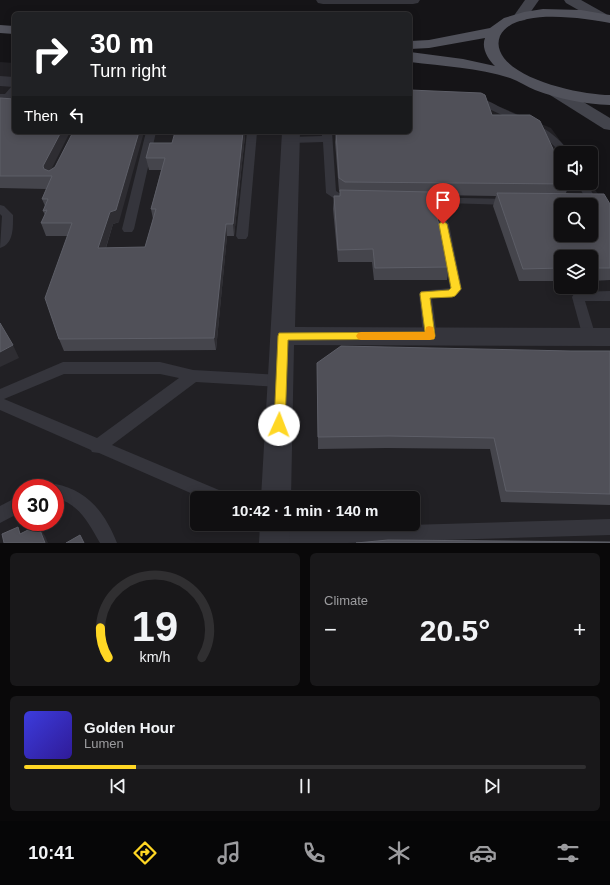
<!DOCTYPE html>
<html lang="en">
<head>
<meta charset="utf-8">
<style>
  body { margin:0; font-family:Helvetica,sans-serif; background:#19181a; color:#f1f3f6; height:100vh; display:flex; flex-direction:column; font-size:15px; white-space:nowrap }
  * { box-sizing:border-box; margin:0 }
  p { font-size:13px; color:#9c9c9f }
  .icon { flex:none; width:22px; height:22px; fill:none; stroke:currentColor; stroke-width:2; stroke-linecap:round; stroke-linejoin:round }
  .map { position:relative; height:543px; overflow:hidden }
  .panel { display:flex; flex-direction:column; gap:10px; padding:10px; background:#090809; flex:1 }
  .panel>* { flex:none }
  .banner { position:absolute; left:12px; top:12px; width:400px; height:122px; border-radius:6px; box-shadow:0 2px 10px #0003,0 0 0 1px #302f31; background:#202124; color:#fff; overflow:hidden }
  .controls { position:absolute; left:554px; top:146px; display:grid; gap:8px }
  .controls a { display:grid; place-items:center; width:44px; height:44px; border-radius:6px; background:#100f11; box-shadow:0 2px 10px #0003,0 0 0 1px #302f31; font-size:20px }
  .speed { position:absolute; left:12px; top:479px; display:flex; gap:8px; font-size:20px; font-weight:700; text-align:center }
  .speed>* { display:grid; place-content:center; width:52px; height:52px; border-radius:50%; background:#100f11; box-shadow:0 2px 10px #0003,0 0 0 1px #302f31; line-height:1 }
  .speed .limit { border:6px solid #d22; background:#fff; color:#111 }
  .pin { position:absolute; display:grid; place-items:center; width:34px; height:34px; color:#fff; margin:-41px -17px; border-radius:50% 50% 50% 0; rotate:-45deg; box-shadow:0 0 4px #0007 }
  .pin .icon { rotate:45deg }
  .me { position:absolute; width:44px; margin:-22px; rotate:2deg; stroke-linejoin:round; filter:drop-shadow(0 0 3px #0008) }
  .turn { display:flex; align-items:center; gap:14px; height:84px; padding:0 12px; font-size:18px }
  .turn .icon { width:52px; height:52px; stroke-width:2.5 }
  .turn b { display:block; font-size:28px; line-height:34px }
  .then { display:flex; align-items:center; height:38px; padding:0 12px; background:#0003; gap:8px; font-size:15px }
  .big { font-size:30px; font-weight:700; line-height:1.1 }
  .panel .card { flex:1; display:flex; flex-direction:column; justify-content:center; gap:6px; min-width:0; padding:0 14px; border-radius:6px; background:#19181a }
  .panel .dial { align-items:center; gap:0 }
  .dial svg { height:104px; overflow:visible; fill:none; stroke:#302f31; stroke-width:7; stroke-linecap:round; text-anchor:middle }
  .dial text { fill:#f1f3f6; stroke:none }
  .song { display:flex; align-items:center; gap:12px }
  .cover { width:48px; height:48px; border-radius:6px; background:linear-gradient(135deg,hsl(240 70% 55%),hsl(250 70% 35%)) }
  .played { height:4px; border-radius:2px; background:linear-gradient(90deg,#ffd724 20%,#302f31 20%) }
  .keys { display:flex; justify-content:space-around; direction:ltr }
  .heat { display:flex; justify-content:space-between; align-items:center; font-size:22px; direction:ltr }
  .panel .tiles { flex:1; display:grid; gap:10px; grid-template-columns:1fr 1fr }
  .card:last-child { grid-column:span 2 }
  .trip { position:absolute; left:190px; top:491px; width:230px; height:40px; border-radius:6px; background:#100f11; box-shadow:0 2px 10px #0003,0 0 0 1px #302f31; font-weight:700; line-height:40px; text-align:center }
  .tabs { display:flex; height:64px; justify-content:space-around; align-items:center; background:#060607; color:#9c9c9f }
  .tabs .icon { width:28px; height:28px }
  .tabs .on { color:#ffd724 }
  .tabs b { font-size:18px; color:#f1f3f6 }
  .map>svg:first-child { display:block }
  .built { fill:#212024; fill-rule:evenodd }
  .lines { fill:none; stroke-linecap:round; stroke-linejoin:round }
  .lane { fill:#35353c; fill-rule:evenodd }
  .street { fill:#35353c; fill-rule:evenodd }
  .secondary { fill:#43444c; fill-rule:evenodd }
  .primary { fill:#51525b; fill-rule:evenodd }
  .wall { fill:#45454c }
  .shaded-wall { fill:#2e2d32 }
  .building { fill:#505058; stroke:#5d5e67; fill-rule:evenodd }
  .route { fill:#ffd724; stroke:#a68c17 }
  .slow { fill:#f59e0b }
</style>
</head>
<body>
<div class="map">
<svg width="610" height="543" viewBox="0 0 610 543">
  <rect width="100%" height="100%" fill="#151417"/>
  <path class="built" d="M 0,62 L 14,63 L 14,132 L 410,132 L 476,97 L 551,128 L 569,153 L 561,153 L 561,183 L 590,183 L 610,210 L 610,543 L 0,543 ZM 561,205 L 591,205 L 591,235 L 561,235 ZM 561,257 L 591,257 L 591,287 L 561,287 ZM 21,488 L 55,488 L 55,522 L 21,522 ZM 197,498 L 413,498 L 413,524 L 197,524 Z"/>
  <g class="lines">
    <g class="lane">
      <polygon points="14,86 14,94 10,99 0,100 0,94 5,94 11,87"/>
      <path d="M 473,97 C 484,98 492,103 502,108 C 528,120 553,128 570,153 L 561,153 L 561,154 C 546,134 525,125 502,115 C 491,110 481,105 470,102 L 469,100 L 470,98 Z"/>
      <polygon points="146,132 156,132 134,229 132,232 124,232 122,229"/>
      <polygon points="247,132 257,132 248,236 246,239 238,239 236,236"/>
      <polygon points="322,132 332,132 336,191 344,196 355,197 356,199 355,201 338,201 326,193 323,142 291,143 286,140 291,137 322,136"/>
      <path d="M 577,183 L 587,183 L 594,196 C 591,201 580,204 574,202 L 573,200 L 574,198 L 583,194 Z"/>
      <polygon points="418,197 509,199 514,202 509,205 414,202 413,200 414,198"/>
      <path d="M 0,205 L 4,206 L 13,215 C 13,227 14,244 0,248 L 2,216 L 0,214 Z"/>
      <polygon points="443,220 447,221 449,224 462,289 456,296 432,298 437,336 435,340 430,341 425,340 423,336 419,294 421,291 450,288 437,224 439,221"/>
      <polygon points="610,291 610,301 585,301 596,337 594,341 589,342 584,341 572,297 574,294 578,292"/>
      <path d="M 63,362 L 160,362 L 193,370 L 281,375 L 286,377 L 288,381 L 286,385 L 281,387 L 196,382 L 112,445 L 226,493 L 228,498 L 202,498 L 99,453 L 92,452 L 91,450 L 0,410 L 0,389 ZM 64,374 L 160,374 L 179,378 L 97,438 L 4,399 Z"/>
      <path d="M 55,484 C 88,490 105,513 117,543 L 100,543 C 89,524 79,503 55,498 L 55,488 L 48,488 L 49,486 Z"/>
      <polygon points="21,495 21,512 0,523 0,506"/>
      <polygon points="610,519 610,535 348,543 270,543 267,537 269,531 275,529"/>
    </g>
    <g class="street">
      <polygon points="316,0 420,0 418,3 413,4 323,4 318,3"/>
      <polygon points="0,76 14,77 14,87 0,86"/>
      <polygon points="282,132 300,132 295,327 610,328 610,346 294,345 291,498 261,498"/>
      <polygon points="260,524 290,524 289,543 259,543"/>
    </g>
    <g class="secondary">
      <polygon points="525,0 539,0 525,20 520,21 515,20 513,17"/>
      <polygon points="564,0 581,0 606,14 608,17 606,20 601,21 596,20 566,3"/>
      <polygon points="556,87 562,89 610,118 610,130 604,129 550,95 548,92 550,89"/>
    </g>
    <g class="primary">
      <path d="M 543,9 L 581,10 L 610,15 L 610,23 C 584,18 514,7 500,36 C 498,41 498,46 500,51 C 511,80 582,95 610,95 L 610,105 C 584,104 559,99 535,90 C 527,87 519,81 510,78 C 478,68 443,66 410,62 L 410,52 L 463,59 L 495,66 C 488,59 481,48 485,38 L 429,48 L 410,49 L 410,41 L 429,40 L 490,28 L 504,18 L 524,12 Z"/>
      <polygon points="0,25 14,26 14,34 0,33"/>
    </g>
  </g>
  <g class="wall">
    <polygon points="0,98 51,170 119,222 113,224 106,248 145,247 153,219 151,209 161,170 149,170 146,158 172,143 245,136 234,236 227,236 216,350 64,351 59,339 67,236 46,236 41,223 45,215 43,211 45,206 42,199 46,189 0,188"/>
    <polygon points="492,115 569,184 566,193 610,204 610,280 591,281 591,257 561,257 561,281 519,281 493,206 496,196 432,195 449,267 447,280 374,280 372,262 338,262 333,209 334,196 340,196 340,192 339,191 335,142 336,132"/>
    <polygon points="571,351 610,351 610,505 501,502 490,449 387,448 318,449 317,363"/>
  </g>
  <g class="shaded-wall">
    <polygon points="61,132 70,132 48,176 46,176 43,166"/>
    <polygon points="139,132 144,132 119,222 113,224 102,260 98,248 110,212"/>
    <polygon points="243,132 245,132 245,136 234,236 233,224"/>
    <polygon points="226,224 227,236 216,350 214,338"/>
    <polygon points="13,345 19,358 0,367 0,352"/>
    <polygon points="38,525 45,536 48,543 45,543"/>
  </g>
  <g class="building">
    <polygon points="410,90 481,93 485,95 492,115 530,115 540,121 561,166 561,183 569,183 569,184 345,182 339,178 336,132 410,132"/>
    <polygon points="0,98 14,99 14,132 61,132 43,166 44,169 49,171 55,167 73,132 139,132 116,210 110,212 98,248 145,247 156,209 151,209 165,158 146,158 150,143 172,143 175,132 243,132 233,224 226,224 214,338 59,339 45,298 72,223 41,223 47,210 43,211 48,199 42,199 52,176 0,176"/>
    <polygon points="340,190 431,192 449,267 375,268 373,249 338,250 334,196 340,196"/>
    <path d="M 497,193 L 604,194 L 610,204 L 610,268 L 591,268 L 591,257 L 561,257 L 561,268 L 523,269 ZM 561,205 L 591,205 L 591,235 L 561,235 Z"/>
    <polygon points="0,323 13,345 0,352"/>
    <polygon points="341,346 571,351 610,351 610,494 506,491 494,438 389,436 318,437 317,363"/>
    <polygon points="38,525 45,543 4,543 2,534 18,527 20,534"/>
    <polygon points="80,535 84,543 66,543"/>
    <polygon points="388,540 610,542 610,543 356,543"/>
  </g>
  <polygon class="route" points="443,221 447,224 461,289 455,296 452,297 430,298 435,336 434,339 288,340 285,425 283,428 279,430 275,428 274,425 278,336 279,333 425,332 420,294 421,292 449,290 451,288 439,224"/>
  <polygon class="slow" points="429,326 433,327 435,336 434,339 430,340 361,340 358,339 356,336 358,333 361,332 425,332 426,327"/>
</svg>
<div class="controls">
<a><svg class="icon" aria-label="sound" viewBox="0 0 24 24"><path d="M4 9h4l5-4v14l-5-4H4zM17 9q2 3 0 6"/></svg></a>
<a><svg class="icon" aria-label="search" viewBox="0 0 24 24"><circle cx="10" cy="10" r="6"/><path d="M15 15l6 6"/></svg></a>
<a><svg class="icon" aria-label="layers" viewBox="0 0 24 24"><path d="M12 4l9 5-9 5-9-5zM3 14l9 5 9-5"/></svg></a>
</div>
<div class="speed"><div class="limit">30</div></div>
<div class="pin" style="left:443px;top:224px;background:#d93025"><svg class="icon" aria-label="arrive" viewBox="0 0 24 24"><path d="M6 21V4h12l-3 4 3 4H6"/></svg></div>
<svg class="me" style="left:279px;top:425px" viewBox="-20 -20 40 40"><circle r="19" fill="#fff"/><path d="M0-13L10 11 0 6-10 11z" fill="#ffd724"/></svg>
<div class="trip">10:42 · 1 min · 140 m</div>
<div class="banner">
<div class="turn"><svg class="icon" aria-label="right" viewBox="0 0 24 24"><path d="M7 20v-9h11M14 6l5 5-5 5"/></svg><div><b>30 m</b>Turn right</div></div>
<div class="then">Then<svg class="icon" aria-label="left" viewBox="0 0 24 24"><path d="M17 20v-9H6M10 6l-5 5 5 5"/></svg></div>
</div>
</div>
<section class="panel">
<div class="tiles">
<div class="card dial"><svg viewBox="0 0 100 80">
<path d="M14 69A42 42 0 1 1 86 69"/>
<path d="M14 69A42 42 0 0 1 8 46" stroke="#ffd724"/>
<text x="50" y="56" font-size="32" font-weight="700">19</text>
<text x="50" y="72" font-size="11">km/h</text>
</svg></div>
<div class="card"><p>Climate</p>
<div class="heat"><a>−</a><b class="big">20.5°</b><a>+</a></div>
</div>
<div class="card">
<div class="song"><i class="cover"></i><div><b>Golden Hour</b><p>Lumen</p></div></div>
<div class="played"></div>
<div class="keys"><svg class="icon" aria-label="previous" viewBox="0 0 24 24"><path d="M18 5L8 12l10 7zM5 5v14"/></svg><svg class="icon" aria-label="pause" viewBox="0 0 24 24"><path d="M8 5v14M16 5v14"/></svg><svg class="icon" aria-label="next" viewBox="0 0 24 24"><path d="M6 5l10 7-10 7zM19 5v14"/></svg></div>
</div>
</div>
</section>
<nav class="tabs">
<b>10:41</b>
<svg class="icon on" aria-label="directions" viewBox="0 0 24 24"><path d="M12 3l9 9-9 9-9-9zM9 14v-3h6M13 9l2 2-2 2"/></svg>
<svg class="icon" aria-label="music" viewBox="0 0 24 24"><path d="M9 18V5l10-2v13"/><circle cx="6" cy="18" r="3"/><circle cx="16" cy="16" r="3"/></svg>
<svg class="icon" aria-label="phone" viewBox="0 0 24 24"><path d="M5 4h4l2 5-3 2q2 4 5 5l2-3 5 2v4C11 20 4 13 5 4z"/></svg>
<svg class="icon" aria-label="climate" viewBox="0 0 24 24"><path d="M12 3v18M4 7l16 10M4 17L20 7"/></svg>
<svg class="icon" aria-label="car" viewBox="0 0 24 24"><path d="M5 17H2v-5l4-1 3-4h7l3 4 3 1v5h-3M9 17h6M6 11h13"/><circle cx="7" cy="17" r="2"/><circle cx="17" cy="17" r="2"/></svg>
<svg class="icon" aria-label="filters" viewBox="0 0 24 24"><path d="M4 7h16M4 17h16"/><circle cx="9" cy="7" r="2"/><circle cx="15" cy="17" r="2"/></svg>
</nav>
</body>
</html>
